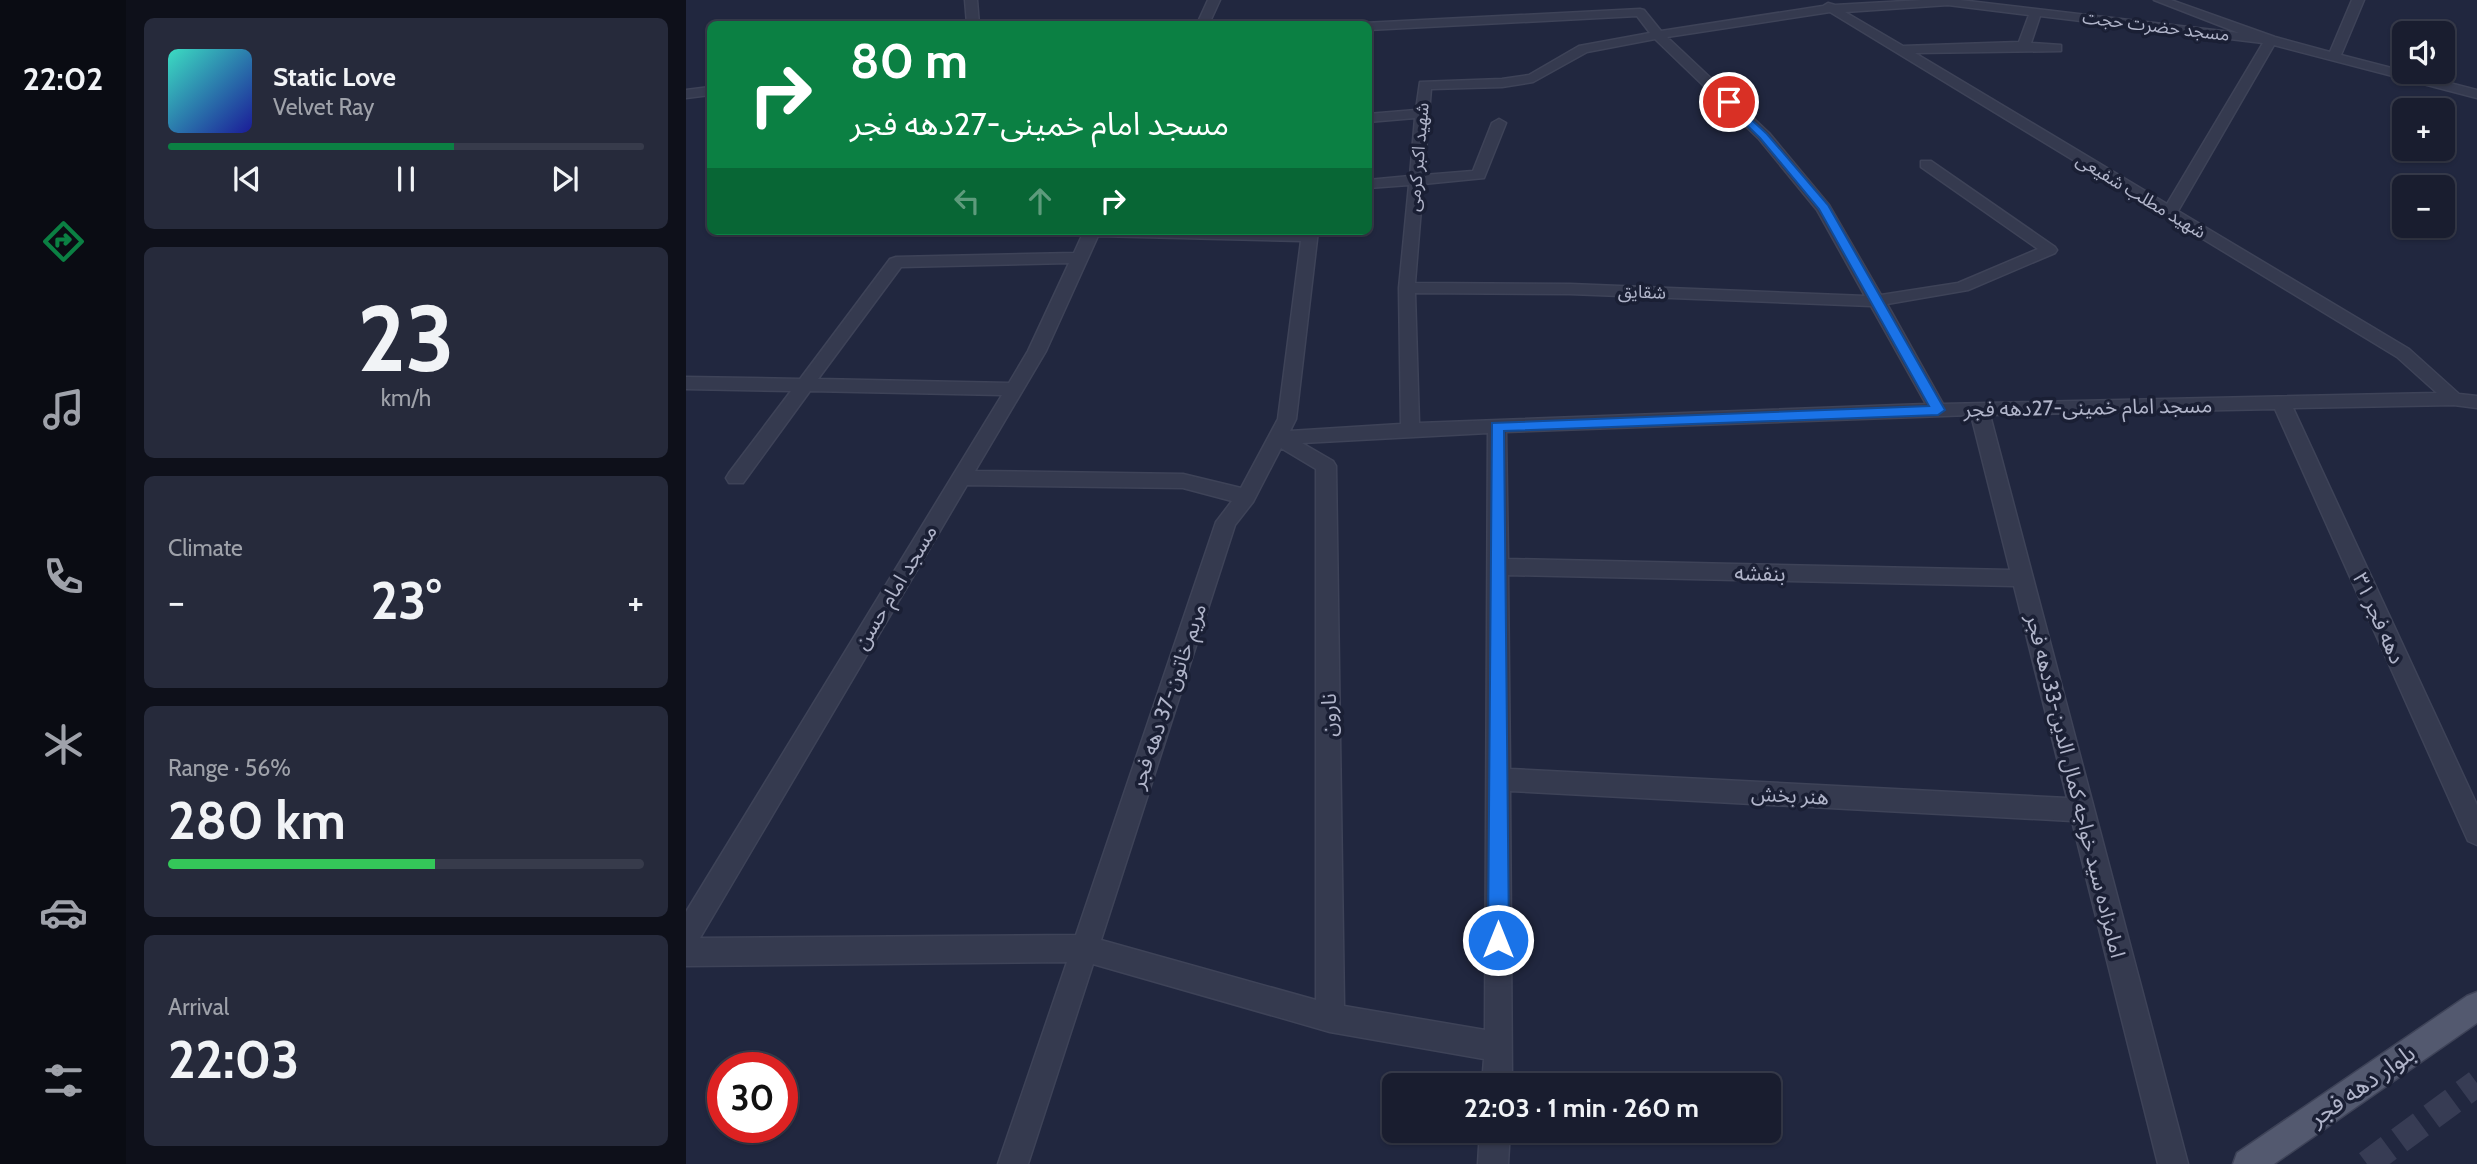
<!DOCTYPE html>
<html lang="en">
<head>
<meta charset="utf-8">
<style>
  body { margin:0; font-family:Cabin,"Noto Sans Arabic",sans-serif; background:#262a3b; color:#f1f3f6; height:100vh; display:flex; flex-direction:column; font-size:26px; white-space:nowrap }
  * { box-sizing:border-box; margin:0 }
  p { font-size:23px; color:#9fa2aa }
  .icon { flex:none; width:38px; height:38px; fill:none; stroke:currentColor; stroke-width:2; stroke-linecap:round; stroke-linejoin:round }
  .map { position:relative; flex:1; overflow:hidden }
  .side { display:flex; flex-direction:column; gap:18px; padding:18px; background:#0e101a; width:560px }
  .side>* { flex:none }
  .banner { position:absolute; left:21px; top:21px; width:665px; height:214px; border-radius:10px; box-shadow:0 2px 5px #0004,0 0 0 2px #373b4b; background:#0b8043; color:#fff; overflow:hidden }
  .controls { position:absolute; left:1706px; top:21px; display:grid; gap:14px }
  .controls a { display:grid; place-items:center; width:63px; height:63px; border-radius:10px; background:#191d2f; box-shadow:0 2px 5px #0004,0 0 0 2px #373b4b; font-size:35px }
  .speed { position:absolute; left:21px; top:1052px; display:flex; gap:14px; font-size:35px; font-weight:700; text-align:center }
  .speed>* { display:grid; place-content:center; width:91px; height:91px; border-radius:50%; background:#191d2f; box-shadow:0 2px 5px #0004,0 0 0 2px #373b4b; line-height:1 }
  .speed .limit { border:10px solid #d22; background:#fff; color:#111 }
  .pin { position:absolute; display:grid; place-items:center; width:60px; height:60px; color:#fff; margin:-30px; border:4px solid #fff; border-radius:50%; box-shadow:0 2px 7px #0007 }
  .me { position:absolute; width:77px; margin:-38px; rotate:0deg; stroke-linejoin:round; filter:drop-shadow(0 0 5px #0008) }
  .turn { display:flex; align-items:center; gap:24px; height:147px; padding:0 28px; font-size:32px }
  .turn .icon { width:91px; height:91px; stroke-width:2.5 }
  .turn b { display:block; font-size:49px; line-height:60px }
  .lanes { display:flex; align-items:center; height:66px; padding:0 28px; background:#0003; justify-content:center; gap:35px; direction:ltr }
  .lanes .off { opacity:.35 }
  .big { font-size:52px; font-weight:700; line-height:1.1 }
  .side .tile { flex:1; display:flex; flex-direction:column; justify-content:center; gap:10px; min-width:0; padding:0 24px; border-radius:10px; background:#262a3b }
  .side .dial { align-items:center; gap:0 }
  .dial b { font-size:91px; line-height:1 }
  .song { display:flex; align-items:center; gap:21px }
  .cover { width:84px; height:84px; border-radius:10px; background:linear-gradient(135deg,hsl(170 70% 55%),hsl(240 70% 35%)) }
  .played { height:7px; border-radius:4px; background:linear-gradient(90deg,#0b8043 60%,#373b4b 60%) }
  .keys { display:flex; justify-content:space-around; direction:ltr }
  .heat { display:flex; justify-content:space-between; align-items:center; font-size:38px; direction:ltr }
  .charge { height:10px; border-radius:5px; background:linear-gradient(90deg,#34c759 56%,#373b4b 0) }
  .trip { position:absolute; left:696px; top:1073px; width:399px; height:70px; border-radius:10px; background:#191d2f; box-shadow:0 2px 5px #0004,0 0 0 2px #373b4b; font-weight:700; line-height:70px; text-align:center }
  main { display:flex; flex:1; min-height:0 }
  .tabs { display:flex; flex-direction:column; width:126px; justify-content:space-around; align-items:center; background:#0a0c13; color:#9fa2aa }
  .tabs .icon { width:49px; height:49px }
  .tabs .on { color:#0b8043 }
  .tabs b { font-size:32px; color:#f1f3f6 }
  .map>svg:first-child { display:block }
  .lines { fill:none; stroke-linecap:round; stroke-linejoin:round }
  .primary-tunnel { stroke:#373c54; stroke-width:27; stroke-dasharray:27 13; stroke-linecap:butt }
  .street-casing { stroke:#3e4358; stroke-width:3 }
  .primary-casing { stroke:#3e4358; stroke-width:3 }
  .street { fill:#353a4f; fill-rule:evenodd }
  .primary { fill:#53596f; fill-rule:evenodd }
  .route { fill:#1a73e8; stroke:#114b97; stroke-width:2 }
  .labels { text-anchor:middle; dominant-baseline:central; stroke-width:7; stroke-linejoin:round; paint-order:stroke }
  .far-street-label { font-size:18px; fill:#b1b5ca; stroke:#1a1f34 }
  .street-label { font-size:21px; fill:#b1b5ca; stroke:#1a1f34 }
  .near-street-label { font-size:24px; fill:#b1b5ca; stroke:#1a1f34 }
</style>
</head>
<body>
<main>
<nav class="tabs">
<b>22:02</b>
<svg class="icon on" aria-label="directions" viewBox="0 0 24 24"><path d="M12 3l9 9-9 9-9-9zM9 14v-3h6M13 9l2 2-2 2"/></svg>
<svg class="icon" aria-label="music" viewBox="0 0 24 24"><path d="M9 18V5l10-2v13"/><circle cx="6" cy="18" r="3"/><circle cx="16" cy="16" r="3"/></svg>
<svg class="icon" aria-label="phone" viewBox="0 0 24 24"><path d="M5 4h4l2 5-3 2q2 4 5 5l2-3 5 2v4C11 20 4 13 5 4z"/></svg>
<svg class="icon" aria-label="climate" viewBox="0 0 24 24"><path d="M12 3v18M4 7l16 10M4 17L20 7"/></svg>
<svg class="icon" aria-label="car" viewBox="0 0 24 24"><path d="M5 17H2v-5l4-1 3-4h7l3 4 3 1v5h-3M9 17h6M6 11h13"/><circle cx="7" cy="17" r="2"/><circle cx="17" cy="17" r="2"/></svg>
<svg class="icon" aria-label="filters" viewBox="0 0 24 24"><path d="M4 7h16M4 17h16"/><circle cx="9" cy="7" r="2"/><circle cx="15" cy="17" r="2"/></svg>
</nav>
<section class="side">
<div class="tile">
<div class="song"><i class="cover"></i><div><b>Static Love</b><p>Velvet Ray</p></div></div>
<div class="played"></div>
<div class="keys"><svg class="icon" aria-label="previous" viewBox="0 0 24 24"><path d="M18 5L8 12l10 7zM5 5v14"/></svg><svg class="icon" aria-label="pause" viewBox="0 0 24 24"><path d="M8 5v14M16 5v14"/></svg><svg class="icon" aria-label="next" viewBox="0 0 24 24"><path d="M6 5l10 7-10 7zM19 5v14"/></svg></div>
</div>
<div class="tile dial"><b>23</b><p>km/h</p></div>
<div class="tile"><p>Climate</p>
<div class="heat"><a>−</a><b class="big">23°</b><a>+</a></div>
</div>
<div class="tile"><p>Range · 56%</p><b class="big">280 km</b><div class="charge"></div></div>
<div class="tile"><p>Arrival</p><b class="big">22:03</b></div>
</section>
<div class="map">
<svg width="1791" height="1164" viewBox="0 0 1791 1164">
  <rect width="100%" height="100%" fill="#21273f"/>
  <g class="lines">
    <polyline class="primary-tunnel" points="1681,1164 1791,1083"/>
    <g class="street-casing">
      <g id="street">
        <polygon points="279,0 291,0 293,24 281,24"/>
        <polygon points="522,0 534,0 523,24 511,24"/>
        <path d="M 1237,0 L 1274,0 L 1553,33 L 1468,0 L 1485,0 L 1589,37 L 1644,52 L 1666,0 L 1678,0 L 1655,55 L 1791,90 L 1791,98 L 1588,45 L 1492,211 L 1723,349 L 1773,394 L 1791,396 L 1791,408 L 1768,405 L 1607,408 L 1791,805 L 1791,845 L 1782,841 L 1589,409 L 1304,415 L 1502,1164 L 1472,1164 L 1386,821 L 824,791 L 826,1085 L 796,1085 L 798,1059 L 644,1032 L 407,964 L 342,1164 L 312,1164 L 381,962 L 0,966 L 0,912 L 316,395 L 124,391 L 57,483 L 43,483 L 40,478 L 43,473 L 105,391 L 0,389 L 0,377 L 114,379 L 204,259 L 210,257 L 388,253 L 398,231 L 632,231 L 610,419 L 604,431 L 715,424 L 713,288 L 723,185 L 682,188 L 682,180 L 724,176 L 729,118 L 682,122 L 682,114 L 730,110 L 734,82 L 816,79 L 843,75 L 893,46 L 964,33 L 951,16 L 682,30 L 682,24 L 678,23 L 954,9 L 958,10 L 975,31 L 1137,6 L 1142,3 L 1149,5 ZM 1262,5 L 1343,15 L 1333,42 L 1217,46 L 1159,12 ZM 1144,12 L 1711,357 L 1751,393 L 1257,404 L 1201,304 L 1282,290 L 1369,253 L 1371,250 L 1369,247 L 1245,161 L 1235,161 L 1235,167 L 1352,249 L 1272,283 L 1195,295 L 1143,205 L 1083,133 L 981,37 ZM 1354,16 L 1577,43 L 1481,204 L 1229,53 L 1375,51 L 1375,45 L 1345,43 ZM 969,39 L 1073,139 L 1131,210 L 1179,296 L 884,284 L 729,283 L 737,184 L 798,178 L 820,123 L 813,119 L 806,123 L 787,171 L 738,175 L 745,89 L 816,87 L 847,82 L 901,52 ZM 412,236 L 615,241 L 592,419 L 555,488 L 497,474 L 289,471 L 360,351 ZM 383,263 L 342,351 L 323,383 L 132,379 L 215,267 ZM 729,293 L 884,294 L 1185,306 L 1240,404 L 733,423 ZM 1285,415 L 1324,570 L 822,559 L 820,432 ZM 802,433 L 799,1030 L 658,1006 L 650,466 L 647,461 L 616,443 ZM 595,448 L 630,469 L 630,1000 L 415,940 L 549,525 L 567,502 ZM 281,485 L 497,488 L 546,501 L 530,522 L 390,935 L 14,938 ZM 822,575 L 1328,586 L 1381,798 L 824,769 Z"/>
        <polygon points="24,87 24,95 0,98 0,90"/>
        <polygon points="794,1130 824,1130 822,1164 792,1164"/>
      </g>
    </g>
    <g class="primary-casing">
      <polygon id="primary" points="1791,992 1791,1023 1588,1164 1547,1164 1551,1153 1781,996"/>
    </g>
    <use href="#street" class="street"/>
    <use href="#primary" class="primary"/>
  </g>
  <polygon class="route" points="1043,99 1081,134 1142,205 1259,410 1252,415 818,431 823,940 820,947 812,950 805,947 802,940 806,423 1243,406 1133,209 1074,138 1039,104 1039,100"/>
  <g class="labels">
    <g class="far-street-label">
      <text transform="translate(1470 26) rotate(7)">مسجد حضرت حجت</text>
      <text transform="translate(732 157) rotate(-85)">شهید اکبر کرمی</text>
      <text transform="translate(1455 196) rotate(31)">شهید مطلب شفیعی</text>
      <text transform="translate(956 292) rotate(2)">شقایق</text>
    </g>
    <g class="street-label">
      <text transform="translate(1402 407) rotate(-1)">مسجد امام خمینی-27دهه فجر</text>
      <text transform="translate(1074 573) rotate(1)">بنفشه</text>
      <text transform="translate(209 587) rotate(-59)">مسجد امام حسن</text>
      <text transform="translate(1693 618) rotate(66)">دهه فجر ۳۱</text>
      <text transform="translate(482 696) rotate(-71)">مریم خاتون-37 دهه فجر</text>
      <text transform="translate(642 715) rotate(-90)">نارون</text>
      <text transform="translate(1390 786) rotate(76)">امامزاده سید خواجه کمال الدین-33دهه فجر</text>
      <text transform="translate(1104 795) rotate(3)">هنر بخش</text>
    </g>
    <g class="near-street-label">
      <text transform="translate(1676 1085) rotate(-35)">بلوار دهه فجر</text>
    </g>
  </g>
</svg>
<div class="controls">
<a><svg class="icon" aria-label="sound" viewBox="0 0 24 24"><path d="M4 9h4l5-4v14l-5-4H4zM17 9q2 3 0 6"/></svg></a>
<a>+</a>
<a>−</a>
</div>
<div class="speed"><div class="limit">30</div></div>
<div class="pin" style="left:1043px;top:102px;background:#d93025"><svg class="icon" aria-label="arrive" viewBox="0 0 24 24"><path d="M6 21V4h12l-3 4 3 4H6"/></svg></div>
<svg class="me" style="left:812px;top:940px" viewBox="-20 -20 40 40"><circle r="17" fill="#1a73e8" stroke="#fff" stroke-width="3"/><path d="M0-11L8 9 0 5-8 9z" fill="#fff"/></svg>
<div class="trip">22:03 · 1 min · 260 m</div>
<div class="banner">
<div class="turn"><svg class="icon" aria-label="right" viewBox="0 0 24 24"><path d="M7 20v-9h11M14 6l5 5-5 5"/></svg><div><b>80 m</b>مسجد امام خمینی-27دهه فجر</div></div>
<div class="lanes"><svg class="icon off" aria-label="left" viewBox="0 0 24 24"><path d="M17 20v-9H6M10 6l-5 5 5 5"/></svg><svg class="icon off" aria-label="ahead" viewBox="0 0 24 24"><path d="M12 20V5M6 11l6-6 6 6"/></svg><svg class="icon" aria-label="right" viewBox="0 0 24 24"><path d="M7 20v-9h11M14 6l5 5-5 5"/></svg></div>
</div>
</div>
</main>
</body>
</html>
